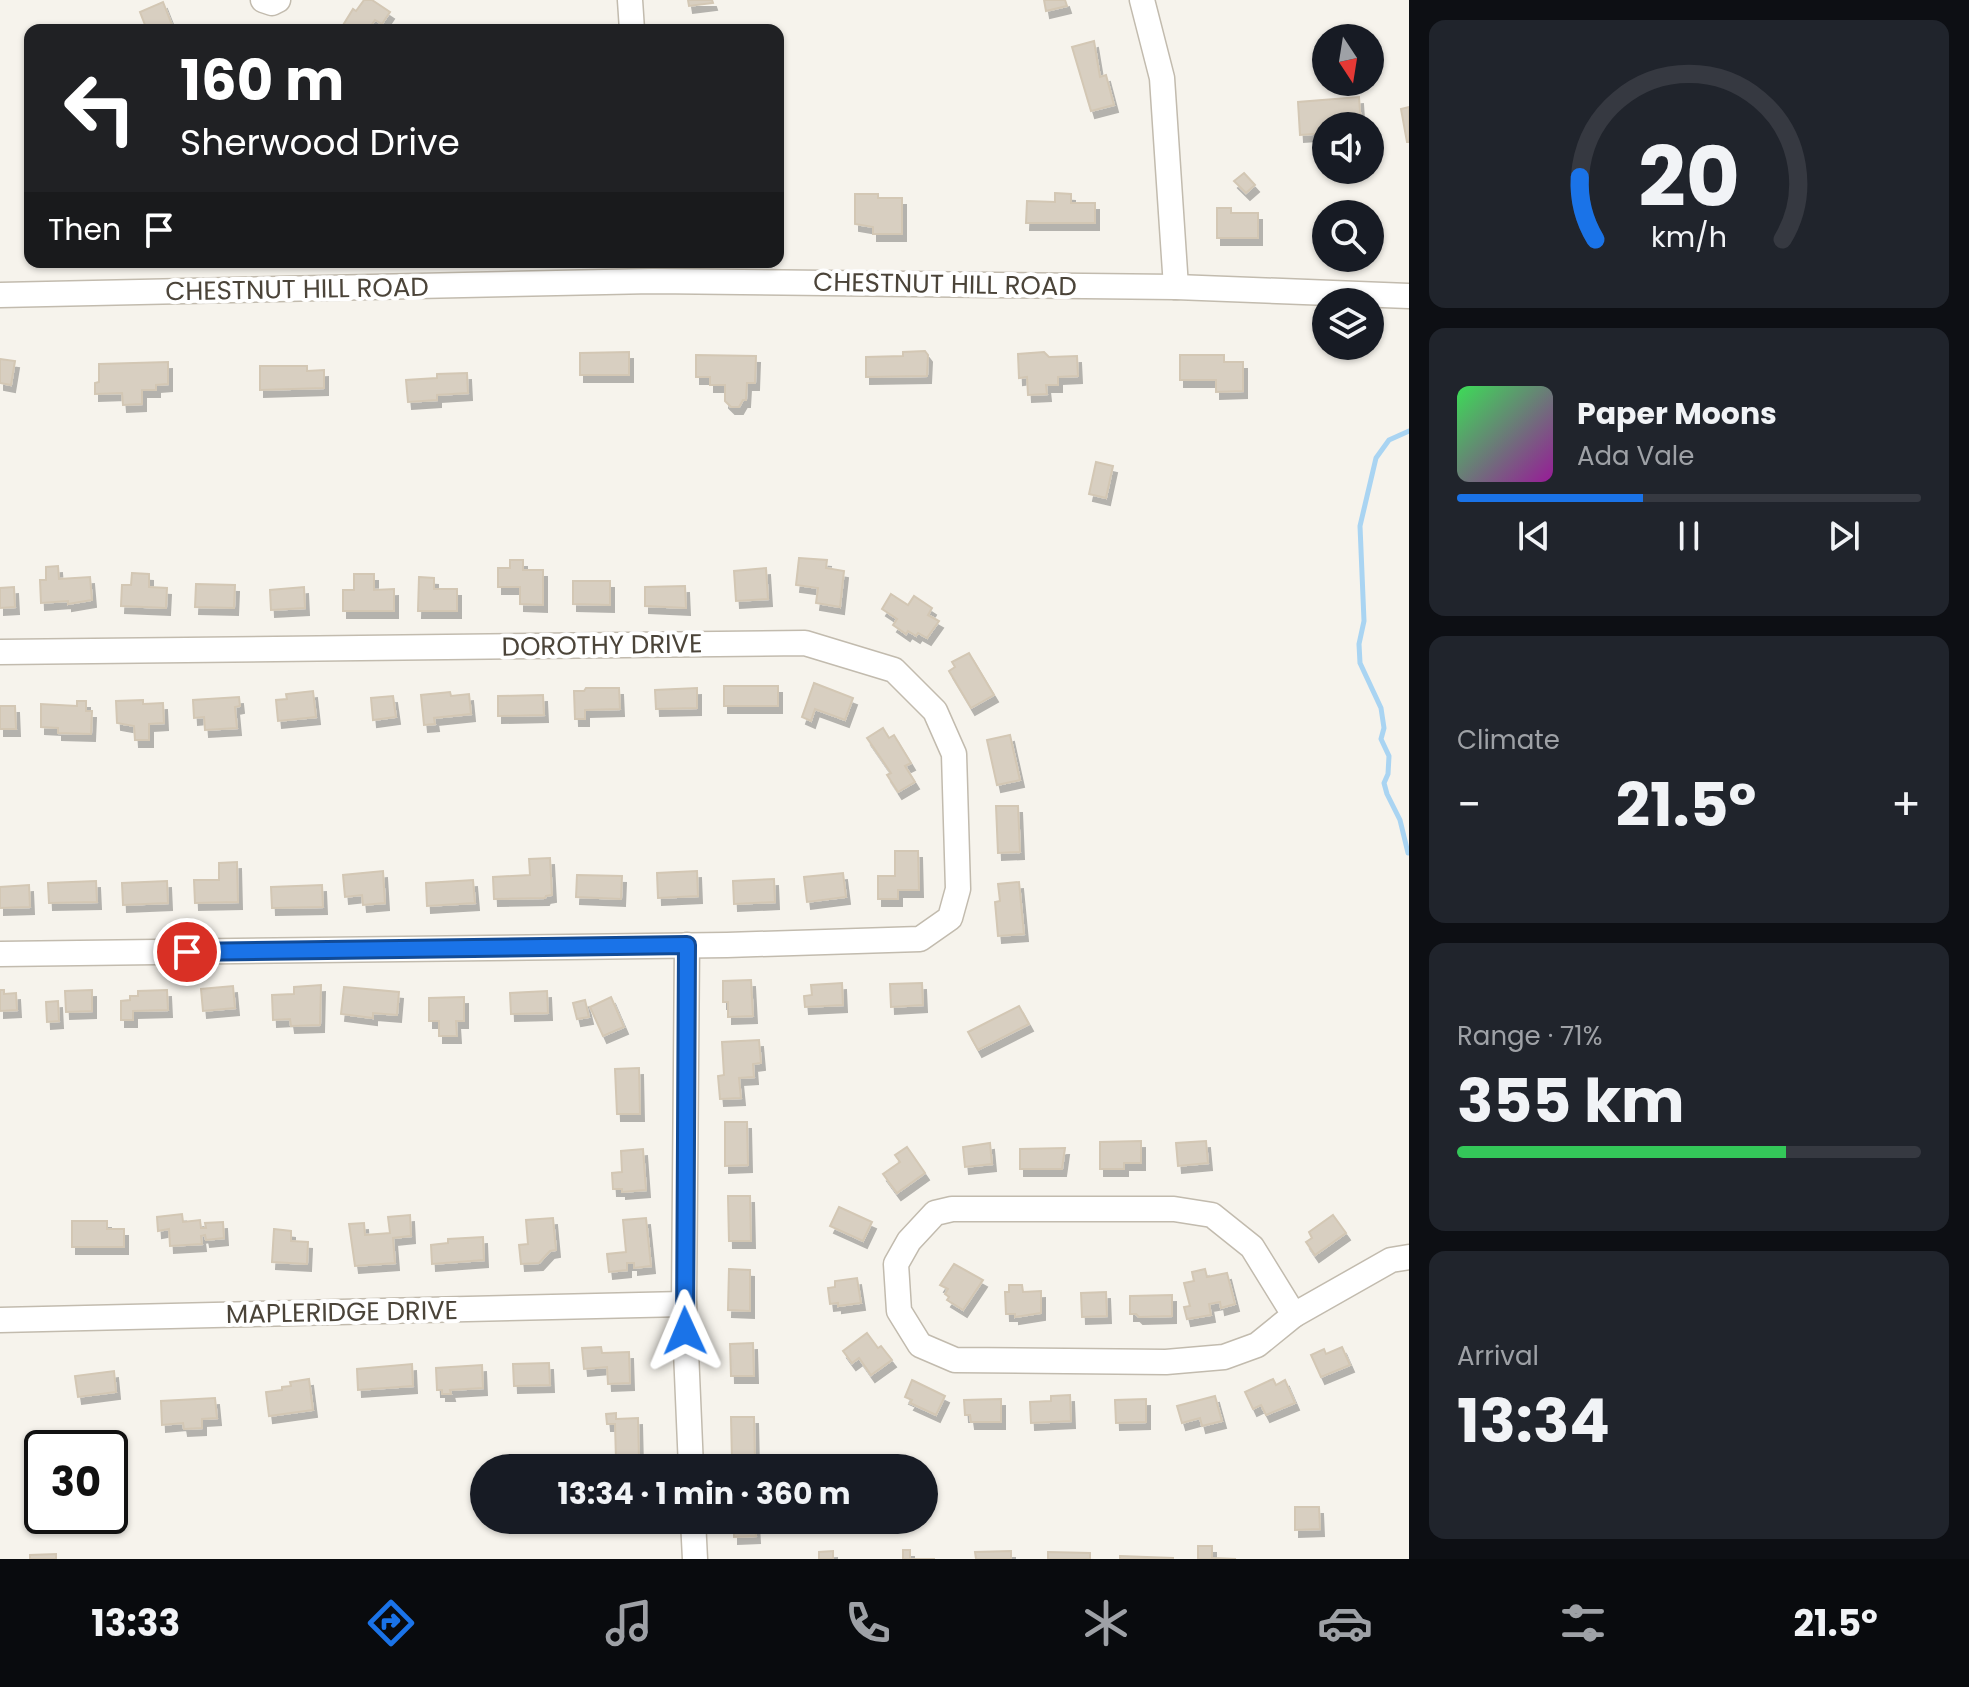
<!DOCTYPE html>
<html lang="en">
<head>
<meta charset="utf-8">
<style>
  body { margin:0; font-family:Poppins,sans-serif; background:#20242c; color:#f1f3f6; height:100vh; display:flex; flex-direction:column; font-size:30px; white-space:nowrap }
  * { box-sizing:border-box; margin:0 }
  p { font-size:26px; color:#9ea1a6 }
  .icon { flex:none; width:44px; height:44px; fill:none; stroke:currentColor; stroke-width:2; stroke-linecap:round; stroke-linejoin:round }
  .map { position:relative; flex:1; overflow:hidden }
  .panel { display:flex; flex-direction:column; gap:20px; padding:20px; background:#0d0f14; width:560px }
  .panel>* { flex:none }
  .top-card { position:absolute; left:24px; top:24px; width:760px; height:244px; border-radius:16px; box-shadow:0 2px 6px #0004; background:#202124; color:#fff; overflow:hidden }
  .needle { width:52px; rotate:168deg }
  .tools { position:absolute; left:1312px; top:24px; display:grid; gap:16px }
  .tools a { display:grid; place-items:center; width:72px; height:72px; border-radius:50%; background:#171b24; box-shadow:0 2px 6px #0004; font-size:40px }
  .speed { position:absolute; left:24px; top:1430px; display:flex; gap:16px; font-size:40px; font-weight:700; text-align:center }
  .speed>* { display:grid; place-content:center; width:104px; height:104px; border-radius:50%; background:#171b24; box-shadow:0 2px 6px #0004; line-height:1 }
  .speed .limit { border:4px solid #111; border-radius:12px; background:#fff; color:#111 }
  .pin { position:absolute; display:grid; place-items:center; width:68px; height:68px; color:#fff; margin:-34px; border:4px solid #fff; border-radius:50%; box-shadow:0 2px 8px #0007 }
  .me { position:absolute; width:88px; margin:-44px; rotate:359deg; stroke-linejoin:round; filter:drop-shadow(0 0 6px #0008) }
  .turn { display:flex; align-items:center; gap:28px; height:168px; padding:0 24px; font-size:36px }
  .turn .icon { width:104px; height:104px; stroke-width:2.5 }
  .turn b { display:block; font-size:56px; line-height:68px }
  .then { display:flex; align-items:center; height:76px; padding:0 24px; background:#0003; gap:16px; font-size:30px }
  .big { font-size:60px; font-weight:700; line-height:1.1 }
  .panel .card { flex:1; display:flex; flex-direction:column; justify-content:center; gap:12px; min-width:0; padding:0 28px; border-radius:16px; background:#20242c }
  .panel .dial { align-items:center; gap:0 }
  .dial svg { height:208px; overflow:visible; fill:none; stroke:#363941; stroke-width:7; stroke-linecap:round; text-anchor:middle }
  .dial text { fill:#f1f3f6; stroke:none }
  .song { display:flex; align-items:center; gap:24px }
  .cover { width:96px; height:96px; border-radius:12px; background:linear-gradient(135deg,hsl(130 70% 55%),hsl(300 70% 35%)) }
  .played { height:8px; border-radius:4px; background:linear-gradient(90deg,#1a73e8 40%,#363941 40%) }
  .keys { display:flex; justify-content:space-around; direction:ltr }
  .heat { display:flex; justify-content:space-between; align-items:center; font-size:44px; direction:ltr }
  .charge { height:12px; border-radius:6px; background:linear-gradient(90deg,#34c759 71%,#363941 0) }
  .trip { position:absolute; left:470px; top:1454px; width:468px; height:80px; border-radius:40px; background:#171b24; box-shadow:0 2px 6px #0004; font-weight:700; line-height:80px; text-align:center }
  .dock { display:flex; height:128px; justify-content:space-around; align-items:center; background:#090b0e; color:#9ea1a6 }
  .dock .icon { width:56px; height:56px }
  .dock .selected { color:#1a73e8 }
  .dock b { font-size:36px; color:#f1f3f6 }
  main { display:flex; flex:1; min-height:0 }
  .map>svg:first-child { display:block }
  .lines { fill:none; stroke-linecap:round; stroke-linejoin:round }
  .stream { stroke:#a9d4f2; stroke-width:5 }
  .building { fill:#d8cfc1; stroke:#d3c7b4; stroke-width:2; filter:url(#shadow) }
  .minor-casing { stroke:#c2bbae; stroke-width:27 }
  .minor { stroke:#fff; stroke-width:24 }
  .route-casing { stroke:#114b97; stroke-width:20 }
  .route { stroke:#1a73e8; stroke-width:14 }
  .labels { text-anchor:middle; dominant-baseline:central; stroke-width:8; stroke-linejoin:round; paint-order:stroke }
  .street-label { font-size:26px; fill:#4b4439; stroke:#fff }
</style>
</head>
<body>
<main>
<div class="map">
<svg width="1409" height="1559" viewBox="0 0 1409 1559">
  <defs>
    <filter id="shadow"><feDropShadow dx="4" dy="7" stdDeviation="0" flood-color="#0004"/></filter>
  </defs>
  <rect width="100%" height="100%" fill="#f6f3ec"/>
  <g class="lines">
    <polyline class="stream" points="1408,853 1400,820 1387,794 1384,783 1388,774 1389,756 1381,739 1384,728 1381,708 1360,663 1359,644 1364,621 1360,526 1376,458 1389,440 1409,431"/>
  </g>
  <g class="building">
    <polygon points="364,0 372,0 390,12 382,24 375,20 368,30 340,30 353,9 356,11"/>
    <polygon points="688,0 712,0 713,3 689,6"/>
    <polygon points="1044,0 1065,0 1067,6 1046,11"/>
    <polygon points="163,2 174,30 147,30 140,12"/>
    <polygon points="1094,41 1100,77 1106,75 1114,105 1091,111 1072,47"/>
    <polygon points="1359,97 1361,126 1326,126 1326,133 1300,135 1298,102"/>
    <polygon points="1409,107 1409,142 1407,142 1401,109"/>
    <polygon points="1244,173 1255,185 1246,193 1234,181"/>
    <polygon points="1055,193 1071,194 1071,203 1095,203 1095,223 1026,223 1027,201 1055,202"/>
    <polygon points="855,194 878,194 878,198 902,198 902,234 873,234 873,227 855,224"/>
    <polygon points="1217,208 1231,208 1231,213 1258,213 1258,238 1217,238"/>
    <polygon points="925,351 928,355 927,376 866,377 866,357 903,356 903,352"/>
    <polygon points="629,352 629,375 580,375 580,353"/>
    <polygon points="1044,352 1049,357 1077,356 1078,376 1058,377 1058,385 1046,385 1047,394 1028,395 1027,377 1019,378 1018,354"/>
    <polygon points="696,355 756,356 755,383 747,383 746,400 743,400 739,407 731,407 725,401 725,385 710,385 710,377 696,377"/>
    <polygon points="1180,355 1224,355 1224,362 1243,362 1243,391 1216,392 1216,380 1180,380"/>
    <polygon points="0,359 15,361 11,385 0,383"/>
    <polygon points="168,362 168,384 156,385 156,390 142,390 142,404 123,405 122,393 95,394 95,383 99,382 99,364"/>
    <polygon points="260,366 307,366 307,371 324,370 324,388 260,390"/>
    <polygon points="467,373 468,393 437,395 437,400 408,402 406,380 437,378 437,374"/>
    <polygon points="1096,462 1113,466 1106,498 1089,494"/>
    <polygon points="799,558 827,560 826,568 844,571 840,607 816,603 818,588 796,585"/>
    <polygon points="510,560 523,560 523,570 543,570 543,605 520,604 520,587 498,587 498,568 510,568"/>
    <polygon points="58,566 59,579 90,577 92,600 68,604 68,601 41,603 40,580 46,580 46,567"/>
    <polygon points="766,568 768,599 736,601 734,571"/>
    <polygon points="132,573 149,574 149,587 167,588 166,608 121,606 122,585 131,585"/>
    <polygon points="354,574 374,574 374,590 394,589 394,611 343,611 343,590 354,590"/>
    <polygon points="419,577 434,578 434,589 457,589 457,611 418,611"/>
    <polygon points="573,581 610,581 610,605 573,604"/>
    <polygon points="196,584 235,585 234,608 195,607"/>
    <polygon points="685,586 686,608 645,606 645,587"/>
    <polygon points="14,587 15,607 0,608 0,588"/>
    <polygon points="304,587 305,608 271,610 270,590"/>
    <polygon points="891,594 908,605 914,596 932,608 928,615 939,621 927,638 918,633 916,636 908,631 906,634 893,625 897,619 882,609"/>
    <polygon points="969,653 994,695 971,708 949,671 955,667 952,662"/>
    <polygon points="814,683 853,698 845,720 815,709 811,721 802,717"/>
    <rect x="724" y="686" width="54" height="20"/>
    <polygon points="586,688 619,688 620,709 585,710 585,719 575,719 574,691 584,691"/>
    <polygon points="697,688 697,708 656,709 655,690"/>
    <polygon points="313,691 316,717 278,721 276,700 287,699 286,694"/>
    <polygon points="450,692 451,696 469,694 471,714 434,718 435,724 424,725 421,695"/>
    <polygon points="543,695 544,715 498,716 498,696"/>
    <polygon points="393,696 396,717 373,720 371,698"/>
    <polygon points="239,697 240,706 235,707 237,728 205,730 204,717 194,718 193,700"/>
    <polygon points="143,700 143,704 163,703 164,723 149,724 149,740 135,740 134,726 117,723 116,701"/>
    <polygon points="77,701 86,701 86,711 92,711 91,734 58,733 58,728 41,727 41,704 77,706"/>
    <polygon points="0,706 15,706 16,729 0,729"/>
    <polygon points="883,728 889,738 894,735 911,763 905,766 915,782 898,792 887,775 891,773 867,738"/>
    <polygon points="1010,735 1020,780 997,785 987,740"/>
    <polygon points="996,806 1018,806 1020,852 998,853"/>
    <polygon points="895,851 918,851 919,890 898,890 898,899 878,899 878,876 895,876"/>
    <polygon points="550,858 552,895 546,896 545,898 494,899 493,877 530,875 529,859"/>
    <polygon points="237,862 238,902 195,903 194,880 219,880 219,863"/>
    <polygon points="383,871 385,903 363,905 362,895 345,897 343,875"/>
    <polygon points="697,871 698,896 658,898 657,873"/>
    <polygon points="843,873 846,897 807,902 804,877"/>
    <polygon points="577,875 622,876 621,899 576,897"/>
    <polygon points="774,879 775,902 734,904 733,881"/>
    <polygon points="473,880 475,903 427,906 426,883"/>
    <polygon points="96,881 97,902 49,903 48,883"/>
    <polygon points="167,881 168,903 123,905 122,883"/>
    <polygon points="1019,882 1024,934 998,936 995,902 1000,901 998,884"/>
    <polygon points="29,885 30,907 0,908 0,887"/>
    <polygon points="322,885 323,907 272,908 271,887"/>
    <polygon points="751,980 753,1016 728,1017 728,1002 723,1002 723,981"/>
    <polygon points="842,983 843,1005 805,1007 804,996 812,995 811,985"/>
    <polygon points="922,983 923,1005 891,1007 890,984"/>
    <polygon points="321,985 320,1025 291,1026 290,1019 273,1020 272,995 294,994 294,987"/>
    <polygon points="233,986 235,1008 203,1011 201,989"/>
    <polygon points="344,987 399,992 397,1015 373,1013 373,1018 341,1014"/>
    <polygon points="0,990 4,990 4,994 16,993 17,1010 0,1011"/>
    <polygon points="92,990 92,1011 66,1012 65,991"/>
    <polygon points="167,990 168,1010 133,1011 133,1020 121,1020 121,1001 130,1000 130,996 138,996 138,991"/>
    <polygon points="547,991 548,1013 511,1014 510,993"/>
    <polygon points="464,997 464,1021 456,1021 457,1036 439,1036 439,1021 429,1021 429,998"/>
    <polygon points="611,997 624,1027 603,1036 590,1007"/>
    <polygon points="585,1000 589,1017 577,1019 573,1003"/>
    <polygon points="58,1001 59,1021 47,1022 46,1002"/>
    <polygon points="1019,1006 1029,1024 978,1050 968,1032"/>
    <polygon points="759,1040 761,1063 753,1064 754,1077 739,1078 741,1098 720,1099 718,1076 724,1075 722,1042"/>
    <polygon points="639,1068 640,1114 617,1114 615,1069"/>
    <polygon points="725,1122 747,1122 748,1165 725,1166"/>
    <polygon points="1141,1141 1141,1163 1124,1163 1124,1169 1100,1169 1100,1142"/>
    <polygon points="1206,1141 1208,1163 1178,1166 1176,1143"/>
    <polygon points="990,1143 992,1164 965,1167 963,1147"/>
    <polygon points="907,1147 925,1173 897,1193 883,1174 900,1162 895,1155"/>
    <polygon points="1065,1148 1062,1169 1020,1169 1020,1149"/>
    <polygon points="643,1149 646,1190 622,1192 622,1189 613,1189 612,1173 622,1172 621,1151"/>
    <polygon points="728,1196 750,1196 751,1241 729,1241"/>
    <polygon points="839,1207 872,1222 863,1241 830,1226"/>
    <polygon points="182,1214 183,1222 200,1220 201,1228 206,1228 205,1223 223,1222 224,1238 206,1240 205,1235 201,1236 202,1244 170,1246 169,1229 158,1231 157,1217"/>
    <polygon points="410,1215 411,1236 393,1238 395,1263 355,1266 349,1224 364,1223 365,1235 390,1233 388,1217"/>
    <polygon points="1333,1215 1346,1233 1315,1255 1306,1242 1312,1238 1309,1232"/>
    <polygon points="553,1218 556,1250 550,1251 539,1263 521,1264 519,1245 528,1244 526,1220"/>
    <polygon points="646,1218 651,1266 634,1268 634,1263 627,1263 627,1270 609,1272 607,1254 626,1252 623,1220"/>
    <polygon points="72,1221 107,1221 107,1229 124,1229 124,1247 72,1247"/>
    <polygon points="274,1229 291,1231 291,1241 308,1242 307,1264 272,1262"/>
    <polygon points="483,1237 484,1260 432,1264 431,1245 448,1243 448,1239"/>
    <polygon points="954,1264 983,1280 963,1310 947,1300 949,1297 945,1294 948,1289 940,1285"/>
    <polygon points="729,1269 750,1270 750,1311 728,1310"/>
    <polygon points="1205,1269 1207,1277 1227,1273 1235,1304 1221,1308 1220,1302 1209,1304 1211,1315 1187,1319 1184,1307 1190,1306 1184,1283 1194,1281 1192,1272"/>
    <polygon points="857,1278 861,1303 838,1306 838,1303 830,1304 828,1288 835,1287 835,1281"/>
    <polygon points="1009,1285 1022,1285 1023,1292 1041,1291 1041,1313 1015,1317 1015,1314 1006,1314 1005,1292 1009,1292"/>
    <polygon points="1106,1292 1107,1316 1082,1317 1081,1293"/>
    <polygon points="1172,1295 1172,1316 1139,1317 1136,1314 1130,1314 1130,1296"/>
    <polygon points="867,1333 878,1348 881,1346 892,1360 871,1375 859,1358 852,1363 843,1351"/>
    <polygon points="753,1343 754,1376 731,1376 730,1344"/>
    <polygon points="601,1347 602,1353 629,1352 630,1383 608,1384 607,1367 584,1369 582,1348"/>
    <polygon points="1342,1347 1350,1365 1321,1377 1311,1355 1324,1349 1326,1354"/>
    <polygon points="549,1363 550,1385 514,1386 513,1364"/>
    <polygon points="412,1364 413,1386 358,1390 357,1369"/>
    <polygon points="482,1365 483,1388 450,1390 451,1394 442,1394 442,1390 437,1390 436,1368"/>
    <polygon points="114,1371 116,1392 78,1397 75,1376"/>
    <polygon points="309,1379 313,1410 269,1416 266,1392 282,1390 282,1387 291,1386 290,1382"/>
    <polygon points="1273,1379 1276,1385 1285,1380 1295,1403 1266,1415 1261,1405 1253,1409 1245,1392"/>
    <polygon points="912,1380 945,1396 936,1415 910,1403 912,1400 905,1397"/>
    <polygon points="1070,1395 1071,1421 1031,1423 1030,1402 1051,1401 1051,1396"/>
    <polygon points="1215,1396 1222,1421 1202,1426 1200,1418 1182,1423 1177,1406"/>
    <polygon points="215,1398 217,1418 202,1419 202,1428 184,1429 183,1423 162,1425 161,1401"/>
    <polygon points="1001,1399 1001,1422 971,1422 970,1415 965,1415 964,1400"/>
    <polygon points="1146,1399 1146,1422 1116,1423 1115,1400"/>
    <polygon points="616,1413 616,1419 638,1418 639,1459 616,1460 615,1424 607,1424 606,1414"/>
    <polygon points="731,1417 754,1417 755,1460 732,1460"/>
    <polygon points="1295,1507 1319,1507 1320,1529 1295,1530"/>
    <polygon points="734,1520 755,1520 756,1536 734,1537"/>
    <polygon points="1198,1546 1212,1546 1212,1558 1236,1559 1198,1559"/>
    <polygon points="903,1550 910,1550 910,1559 935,1559 903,1559"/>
    <polygon points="833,1551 833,1559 819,1559 819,1552"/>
    <polygon points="1011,1551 1011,1559 976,1559 975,1552"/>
    <polygon points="1048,1552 1090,1553 1090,1559 1048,1559"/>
    <polygon points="56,1554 56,1559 30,1559 30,1555"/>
    <polygon points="1120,1556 1173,1558 1173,1559 1120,1559"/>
  </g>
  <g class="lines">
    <g class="minor-casing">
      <g id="minor">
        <polyline points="263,0 272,3 278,0"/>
        <polyline points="630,0 632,30"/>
        <polyline points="1142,0 1162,78 1176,287"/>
        <polyline points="0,295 653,281 1176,287 1409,296"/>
        <polyline points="0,652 805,643 894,670 935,711 954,754 958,889 950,918 920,939 727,945 0,954"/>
        <polyline points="687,945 684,1304 691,1468"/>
        <polygon points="952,1209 1174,1209 1212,1215 1252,1247 1294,1315 1257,1345 1224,1357 1166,1362 955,1360 920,1345 899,1311 896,1264 909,1241 935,1213"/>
        <polyline points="1294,1315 1391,1260 1409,1257"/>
        <polyline points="0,1320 684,1304"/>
        <polyline points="693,1520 695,1559"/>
      </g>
    </g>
    <use href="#minor" class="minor"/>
  </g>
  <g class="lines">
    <g class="route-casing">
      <polyline id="route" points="187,952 687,945 685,1331"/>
    </g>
    <use href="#route" class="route"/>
  </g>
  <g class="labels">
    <g class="street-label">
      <text transform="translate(945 284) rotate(1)">CHESTNUT HILL ROAD</text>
      <text transform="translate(297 289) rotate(-1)">CHESTNUT HILL ROAD</text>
      <text transform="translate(602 645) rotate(-1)">DOROTHY DRIVE</text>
      <text transform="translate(342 1312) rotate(-1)">MAPLERIDGE DRIVE</text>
    </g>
  </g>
</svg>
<div class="tools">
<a><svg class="needle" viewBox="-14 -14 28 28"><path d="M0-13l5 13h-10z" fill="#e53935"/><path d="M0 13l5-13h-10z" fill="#9ea1a6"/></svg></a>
<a><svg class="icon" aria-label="sound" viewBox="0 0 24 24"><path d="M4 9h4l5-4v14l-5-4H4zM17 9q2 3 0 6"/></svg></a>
<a><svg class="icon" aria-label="search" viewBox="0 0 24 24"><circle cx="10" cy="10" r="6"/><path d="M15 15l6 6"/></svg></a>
<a><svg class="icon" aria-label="layers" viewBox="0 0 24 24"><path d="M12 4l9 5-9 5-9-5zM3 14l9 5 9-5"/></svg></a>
</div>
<div class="speed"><div class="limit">30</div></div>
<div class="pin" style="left:187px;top:952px;background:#d93025"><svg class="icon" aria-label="arrive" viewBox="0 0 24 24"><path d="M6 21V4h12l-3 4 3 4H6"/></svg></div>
<svg class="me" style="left:685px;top:1331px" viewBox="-20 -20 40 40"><path d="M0-17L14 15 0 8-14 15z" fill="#1a73e8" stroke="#fff" stroke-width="4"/></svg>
<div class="trip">13:34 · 1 min · 360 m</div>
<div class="top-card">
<div class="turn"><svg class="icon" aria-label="left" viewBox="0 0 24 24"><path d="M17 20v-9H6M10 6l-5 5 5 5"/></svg><div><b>160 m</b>Sherwood Drive</div></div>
<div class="then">Then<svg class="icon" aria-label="arrive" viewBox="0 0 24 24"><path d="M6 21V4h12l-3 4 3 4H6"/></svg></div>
</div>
</div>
<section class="panel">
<div class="card dial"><svg viewBox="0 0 100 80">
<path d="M14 69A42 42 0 1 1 86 69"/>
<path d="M14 69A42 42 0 0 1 8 45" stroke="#1a73e8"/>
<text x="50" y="56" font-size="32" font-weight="700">20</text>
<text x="50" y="72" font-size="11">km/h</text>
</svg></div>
<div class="card">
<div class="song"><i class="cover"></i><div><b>Paper Moons</b><p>Ada Vale</p></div></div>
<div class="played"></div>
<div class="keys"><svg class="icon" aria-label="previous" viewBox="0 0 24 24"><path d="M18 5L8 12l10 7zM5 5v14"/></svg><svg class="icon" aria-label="pause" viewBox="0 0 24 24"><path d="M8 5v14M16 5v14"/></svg><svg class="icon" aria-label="next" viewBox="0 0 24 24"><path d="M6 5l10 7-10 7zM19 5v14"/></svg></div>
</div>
<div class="card"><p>Climate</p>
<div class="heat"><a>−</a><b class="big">21.5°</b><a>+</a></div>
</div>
<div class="card"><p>Range · 71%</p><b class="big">355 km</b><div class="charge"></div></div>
<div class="card"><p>Arrival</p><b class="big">13:34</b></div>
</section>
</main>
<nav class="dock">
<b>13:33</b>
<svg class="icon selected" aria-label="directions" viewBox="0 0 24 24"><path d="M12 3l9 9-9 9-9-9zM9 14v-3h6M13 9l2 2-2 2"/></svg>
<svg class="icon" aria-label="music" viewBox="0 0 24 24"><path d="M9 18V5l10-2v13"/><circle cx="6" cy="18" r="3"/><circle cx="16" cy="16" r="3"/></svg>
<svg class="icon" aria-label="phone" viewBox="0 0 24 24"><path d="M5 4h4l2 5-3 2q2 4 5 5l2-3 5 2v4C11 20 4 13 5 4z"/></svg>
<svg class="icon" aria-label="climate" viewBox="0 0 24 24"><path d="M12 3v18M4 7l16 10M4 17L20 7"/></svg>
<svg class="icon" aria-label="car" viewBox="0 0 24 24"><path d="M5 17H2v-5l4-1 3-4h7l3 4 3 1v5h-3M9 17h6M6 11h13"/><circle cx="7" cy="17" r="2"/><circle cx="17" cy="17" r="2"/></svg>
<svg class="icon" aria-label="filters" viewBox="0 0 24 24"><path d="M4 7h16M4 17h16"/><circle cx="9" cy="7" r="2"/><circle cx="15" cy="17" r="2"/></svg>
<b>21.5°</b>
</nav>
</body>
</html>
